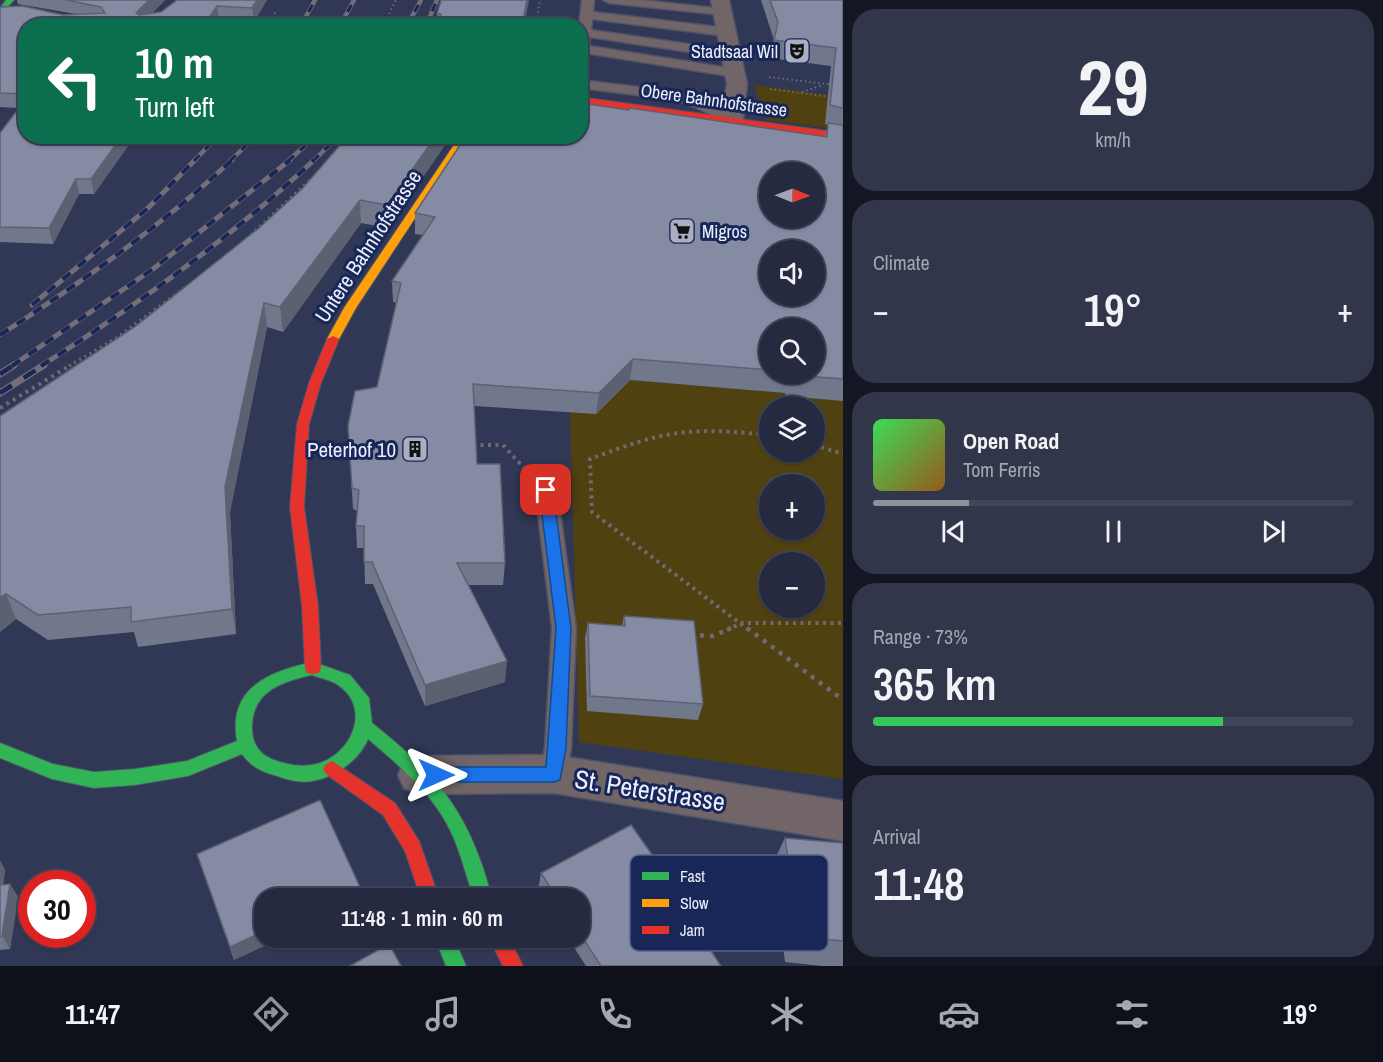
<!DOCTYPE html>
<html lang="en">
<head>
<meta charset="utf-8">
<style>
  body { margin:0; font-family:"Archivo Narrow",sans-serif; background:#31364b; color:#f1f3f6; height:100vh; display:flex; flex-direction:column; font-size:22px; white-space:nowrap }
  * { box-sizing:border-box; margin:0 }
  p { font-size:20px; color:#a3a7b1 }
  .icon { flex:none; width:33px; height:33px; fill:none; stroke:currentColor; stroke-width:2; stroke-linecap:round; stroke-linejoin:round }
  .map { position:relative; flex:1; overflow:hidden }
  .details { display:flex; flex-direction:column; gap:9px; padding:9px; background:#141723; width:540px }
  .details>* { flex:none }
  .top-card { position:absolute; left:18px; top:18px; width:570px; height:126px; border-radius:24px; box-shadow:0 2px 4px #0004,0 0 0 2px #424659; background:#0b6e4f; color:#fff; overflow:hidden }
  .needle { width:39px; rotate:91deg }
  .fabs { position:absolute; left:759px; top:162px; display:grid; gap:12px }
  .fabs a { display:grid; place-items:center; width:66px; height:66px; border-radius:50%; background:#252a40; box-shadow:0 2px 4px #0004,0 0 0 2px #424659; font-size:30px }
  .speed { position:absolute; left:18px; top:870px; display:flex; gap:12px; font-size:30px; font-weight:700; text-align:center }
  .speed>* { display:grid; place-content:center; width:78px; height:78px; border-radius:50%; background:#252a40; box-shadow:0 2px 4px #0004,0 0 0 2px #424659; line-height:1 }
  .speed .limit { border:9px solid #d22; background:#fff; color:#111 }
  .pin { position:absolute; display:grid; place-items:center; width:51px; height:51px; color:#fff; margin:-26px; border-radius:12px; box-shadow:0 3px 9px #0006 }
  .me { position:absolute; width:66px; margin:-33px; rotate:90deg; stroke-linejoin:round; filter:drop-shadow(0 0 4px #0008) }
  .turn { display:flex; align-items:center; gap:21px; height:126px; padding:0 18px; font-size:27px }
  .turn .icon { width:78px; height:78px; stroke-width:2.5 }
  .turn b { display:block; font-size:42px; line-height:51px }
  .big { font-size:45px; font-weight:600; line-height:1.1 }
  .details .card { flex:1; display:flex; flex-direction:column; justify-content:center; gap:9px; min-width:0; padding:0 21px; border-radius:24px; background:#31364b }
  .details .dial { align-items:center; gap:0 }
  .dial b { font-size:78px; line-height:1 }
  .song { display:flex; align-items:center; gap:18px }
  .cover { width:72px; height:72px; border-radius:9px; background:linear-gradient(135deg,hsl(130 70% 55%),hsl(30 70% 35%)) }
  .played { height:6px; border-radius:3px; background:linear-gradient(90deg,#8c9099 20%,#424659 20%) }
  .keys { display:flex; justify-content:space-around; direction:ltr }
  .heat { display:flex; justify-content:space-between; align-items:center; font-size:33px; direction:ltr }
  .charge { height:9px; border-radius:4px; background:linear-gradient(90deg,#34c759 73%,#424659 0) }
  .trip { position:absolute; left:254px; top:888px; width:336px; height:60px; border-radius:24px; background:#252a40; box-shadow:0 2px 4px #0004,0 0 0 2px #424659; font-weight:600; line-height:60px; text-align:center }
  .tab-bar { display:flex; height:96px; justify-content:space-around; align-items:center; background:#0f111a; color:#a3a7b1 }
  .tab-bar .icon { width:42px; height:42px }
  .tab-bar .on { color:#8c9099 }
  .tab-bar b { font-size:27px; color:#f1f3f6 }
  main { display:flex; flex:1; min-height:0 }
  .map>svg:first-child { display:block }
  .green { fill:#504111; fill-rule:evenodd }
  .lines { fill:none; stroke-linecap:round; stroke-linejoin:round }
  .lane-casing { stroke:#4d536a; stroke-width:3 }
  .street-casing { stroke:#4d536a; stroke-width:3 }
  .fast-casing { stroke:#4d536a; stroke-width:2 }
  .slow-casing { stroke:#4d536a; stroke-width:2 }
  .jam-casing { stroke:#4d536a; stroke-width:2 }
  .path-far3 { stroke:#706971; stroke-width:2; stroke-dasharray:1.5 3; stroke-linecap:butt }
  .path-far2 { stroke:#706971; stroke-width:3; stroke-dasharray:2 4; stroke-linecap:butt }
  .path-far1 { stroke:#706971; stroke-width:4; stroke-dasharray:3 4.5; stroke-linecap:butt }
  .path { stroke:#706971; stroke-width:4.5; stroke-dasharray:4 6; stroke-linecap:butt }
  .lane { fill:#726568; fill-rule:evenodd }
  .street { fill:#726568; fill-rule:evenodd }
  .fast { fill:#30b455; fill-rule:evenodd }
  .slow { fill:#ff9f0a; fill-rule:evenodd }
  .jam { fill:#e5322d; fill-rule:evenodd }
  .rail-far2-casing { stroke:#726d77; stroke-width:4.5 }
  .rail-far1-casing { stroke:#726d77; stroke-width:5 }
  .rail-casing { stroke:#726d77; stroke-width:7 }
  .rail-far2 { stroke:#192658; stroke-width:3; stroke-dasharray:8; stroke-linecap:butt }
  .rail-far1 { stroke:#192658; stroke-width:4; stroke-dasharray:10; stroke-linecap:butt }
  .rail { stroke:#192658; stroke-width:4.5; stroke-dasharray:14; stroke-linecap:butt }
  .wall { fill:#72788c; fill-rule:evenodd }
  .shaded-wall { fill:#5c6172 }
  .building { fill:#848ba3; stroke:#5c6172; stroke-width:1.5; fill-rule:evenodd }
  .route { fill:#1a73e8; stroke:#114b97; stroke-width:1.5 }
  .labels { text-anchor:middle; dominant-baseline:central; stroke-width:6; stroke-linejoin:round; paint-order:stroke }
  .far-poi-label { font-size:18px; fill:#eaeffc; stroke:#192658; text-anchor:end }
  .far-street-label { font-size:18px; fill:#eaeffc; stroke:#192658 }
  .street-label { font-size:21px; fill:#eaeffc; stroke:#192658 }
  .poi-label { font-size:21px; fill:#eaeffc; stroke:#192658; text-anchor:end }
  .near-street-label { font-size:26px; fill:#eaeffc; stroke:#192658 }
  .key { fill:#192658; stroke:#586289; stroke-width:1.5 }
  .key-label { font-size:16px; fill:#eaeffc }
</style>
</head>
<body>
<main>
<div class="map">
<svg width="843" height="966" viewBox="0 0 843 966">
  <rect width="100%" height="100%" fill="#313855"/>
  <g class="green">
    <polygon points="754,85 843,97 843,130 766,120"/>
    <path d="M 630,380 L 785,393 L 786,396 L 843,401 L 843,779 L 579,742 L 570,412 ZM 770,406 L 814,406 L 814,452 L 770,452 ZM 770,484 L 814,484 L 814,530 L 770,530 ZM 770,562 L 814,562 L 814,608 L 770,608 Z"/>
  </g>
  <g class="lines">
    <g class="lane-casing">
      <g id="lane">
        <polygon points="582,0 594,0 593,12 726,28 732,32 726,36 592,19 591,30 729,50 735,54 729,58 590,37 589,46 735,69 741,73 735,77 580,52 579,26"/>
        <polygon points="603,0 642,0 723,9 729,12 723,15 609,3"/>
        <polygon points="580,80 678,92 705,101 739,120 732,124 727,123 695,107 671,99 580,88"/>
        <polygon points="546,483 553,485 557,490 576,628 571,748 567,774 563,782 554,786 545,782 541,774 545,748 552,628 535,490 539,485"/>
      </g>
    </g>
    <g class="street-casing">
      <g id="street">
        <polygon points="711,0 729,0 747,84 743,120 740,125 732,126 724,125 721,120 727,84"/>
        <polygon points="554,755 843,801 843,841 554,793 419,794 404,788 398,775 404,762 419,756"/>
      </g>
    </g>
    <g class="fast-casing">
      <g id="fast">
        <polygon points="6,0 14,0 0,15 0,8"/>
        <path d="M 313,662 L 350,675 L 369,698 L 372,723 C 440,777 470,814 492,898 L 474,898 C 466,877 461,853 451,832 C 434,795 399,765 368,739 C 357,765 323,786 295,781 C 289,780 282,778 277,776 C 262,772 251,767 242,754 L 188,776 L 135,785 L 94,788 L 52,779 L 0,758 L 0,743 L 53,764 L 94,772 L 135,769 L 187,761 L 237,741 C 227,688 270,671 313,662 ZM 312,675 C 320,678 331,680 338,685 C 371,707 353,752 320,763 C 308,767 295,766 284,763 C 276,761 270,759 263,754 C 255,747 253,740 252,730 C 251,692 280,682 312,675 Z"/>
        <polygon points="435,938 454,938 466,966 446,966"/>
      </g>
    </g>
    <g class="slow-casing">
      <polygon id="slow" points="460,136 469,136 356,308 339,339 333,342 329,341 327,339 344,308"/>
    </g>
    <g class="jam-casing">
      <g id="jam">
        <polygon points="580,97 843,133 843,139 580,103"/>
        <polygon points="333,336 339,339 321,383 309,424 304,507 318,606 321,668 319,673 313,674 307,673 305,668 302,606 290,507 297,424 309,383 327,339"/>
        <polygon points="332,761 395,803 419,841 439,898 421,898 405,851 383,815 326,774 323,769 326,764"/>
        <polygon points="489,938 509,938 523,966 503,966"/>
      </g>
    </g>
    <g class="path-far3">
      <polyline points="309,23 335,25"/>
      <polyline points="267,25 277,10"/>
      <polyline points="383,26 396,0"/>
      <polyline points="536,26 540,0"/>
      <polyline points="769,77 843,86"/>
      <polyline points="770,89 831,97"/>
      <polyline points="802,92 823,85"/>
    </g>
    <g class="path-far2">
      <polyline points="242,243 311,179"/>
      <polyline points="69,366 116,338 184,288"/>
    </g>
    <g class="path-far1">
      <polyline points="0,408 71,365"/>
      <polyline points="473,445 503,445 524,468"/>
      <polyline points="814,445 843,454"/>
      <polyline points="727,630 742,623 843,623"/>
      <path d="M 749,630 L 592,512 L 590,459 C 615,450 640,440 666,435 C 701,428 736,432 770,435"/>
    </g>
    <g class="path">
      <polyline points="747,628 843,700"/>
      <polyline points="690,635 713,636 731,628"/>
    </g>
    <use href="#lane" class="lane"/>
    <use href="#street" class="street"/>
    <use href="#fast" class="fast"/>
    <use href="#slow" class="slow"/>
    <use href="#jam" class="jam"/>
    <g class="rail-far2-casing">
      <g id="rail-far2">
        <polyline points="301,26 315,0"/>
        <polyline points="340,26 354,0"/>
        <polyline points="407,26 421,0"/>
        <polyline points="426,26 437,0"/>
        <polyline points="194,161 218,136"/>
        <polyline points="230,161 256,136"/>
        <polyline points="288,161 316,136"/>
        <polyline points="313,161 339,136"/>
      </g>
    </g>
    <g class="rail-far1-casing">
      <g id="rail-far1">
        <polyline points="32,305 147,209 195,160"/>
        <path d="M 0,335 C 82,282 160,227 232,160"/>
        <polyline points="12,366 153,269 290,160"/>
        <path d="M 41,366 C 137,305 231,238 314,160"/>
      </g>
    </g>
    <g class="rail-casing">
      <g id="rail">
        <polyline points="0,374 14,365"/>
        <polyline points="0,393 44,365"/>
      </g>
    </g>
    <use href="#rail-far2" class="rail-far2"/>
    <use href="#rail-far1" class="rail-far1"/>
    <use href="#rail" class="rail"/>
  </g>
  <g class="wall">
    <polygon points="17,0 165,0 151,14 161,12 177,0 267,0 254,21 219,19 214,26 26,26 26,136 135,136 94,194 79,194 53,244 0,242 0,133 19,108 0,107 0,7 63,15 76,14 18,4"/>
    <path d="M 761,0 L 843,0 L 843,401 L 786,396 L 785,393 L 630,380 L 596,414 L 474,406 L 477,464 L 505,563 L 503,585 L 468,585 L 505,682 L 425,706 L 373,584 L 365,584 L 364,548 L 357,548 L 356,526 L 357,511 L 353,509 L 348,426 L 377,387 L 397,303 L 393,302 L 392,281 L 423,235 L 415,234 L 415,213 L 825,136 L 828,125 L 825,124 L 831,66 L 770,58 L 774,40 ZM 770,328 L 814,374 L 770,374 Z"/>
    <polygon points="437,14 525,21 437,24"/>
    <polygon points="348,136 451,136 388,228 361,223 283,332 267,327 230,512 236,634 138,647 134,632 48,640 16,619 0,632 0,416 136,326 259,228 302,189"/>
    <polygon points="624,616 703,704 698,720 587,711 585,638 588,623 622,626"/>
    <polygon points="785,838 843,843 843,966 822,966 785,962 772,865"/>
    <polygon points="197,854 360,887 361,898 264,898 234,960"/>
    <polygon points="0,861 5,870 3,885 10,884 18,897 10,949 0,950"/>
    <polygon points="541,873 711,938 708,946 721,966 586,966 568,938 579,938 579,898 544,898 538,890"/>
  </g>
  <g class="shaded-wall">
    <polygon points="149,0 165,0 139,26 136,13"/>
    <polygon points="257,0 267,0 254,21 252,8"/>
    <polygon points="527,0 529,0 524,26 523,20"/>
    <polygon points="217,6 219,19 214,26 203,26"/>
    <polygon points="122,136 135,136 94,194 91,179"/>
    <polygon points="436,136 451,136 388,228 387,205"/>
    <polygon points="76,179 79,194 53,244 49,228"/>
    <polygon points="360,200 361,223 283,332 280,307"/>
    <polygon points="264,303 267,327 230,512 236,634 232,609 225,487"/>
    <polygon points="633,359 630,380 596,414 599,393"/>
    <polygon points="6,594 16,619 0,632 0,598"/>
    <polygon points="507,661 505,682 425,706 425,685"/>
    <polygon points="0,861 5,870 1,899 0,898"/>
    <polygon points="10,884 18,897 10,949 2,936"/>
    <polygon points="360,887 361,898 335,898"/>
    <polygon points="264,931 264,938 282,938 234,960 230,947"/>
  </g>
  <g class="building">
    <polygon points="66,0 149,0 136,13 139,15 161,12 177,0 257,0 252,8 217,6 203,26 26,26 26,94 0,93 0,7 23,6 63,15 105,13 101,7"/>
    <polygon points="441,0 527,0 523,20 538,26 436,26 441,14 437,14"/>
    <polygon points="770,0 843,0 843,108 830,105 836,48 774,40 778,22"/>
    <polygon points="26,99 26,136 122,136 91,179 76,179 49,228 0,227 0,133"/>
    <path d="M 580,103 L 629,110 L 630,108 L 827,137 L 828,123 L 843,125 L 843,379 L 792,375 L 792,374 L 814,374 L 814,328 L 770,328 L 770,370 L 633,359 L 599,393 L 473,384 L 477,464 L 500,464 L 505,563 L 457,563 L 507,661 L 425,685 L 372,562 L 364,562 L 364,526 L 356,526 L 359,490 L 352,488 L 348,426 L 355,391 L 377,387 L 401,283 L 392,281 L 435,217 L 415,213 L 466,136 L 580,136 ZM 770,172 L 814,172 L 814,218 L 770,218 ZM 770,250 L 814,250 L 814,296 L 770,296 Z"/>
    <polygon points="348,136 436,136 387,205 360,200 280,307 264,303 225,487 232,609 131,622 131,607 38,615 6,594 0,598 0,416 136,326 259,228 302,189"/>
    <polygon points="624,616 694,621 703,704 590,696 588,623 625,626"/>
    <polygon points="320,800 360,887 335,898 264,898 264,931 230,947 197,854"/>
    <polygon points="631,825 711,938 701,936 721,966 601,966 579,932 579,898 557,898 541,873"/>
    <polygon points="785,838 843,843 843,941 799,937"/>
    <polygon points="10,884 2,936 0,937 0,885"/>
    <polygon points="389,944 401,966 350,966"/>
  </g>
  <polygon class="route" points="546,485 553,490 571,628 566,748 560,780 554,782 436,782 430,780 428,775 430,769 436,767 546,767 556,628 539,490"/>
  <defs>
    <g id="theatre-square" transform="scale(1.35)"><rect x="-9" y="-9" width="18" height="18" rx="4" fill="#a9afc2" stroke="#192658"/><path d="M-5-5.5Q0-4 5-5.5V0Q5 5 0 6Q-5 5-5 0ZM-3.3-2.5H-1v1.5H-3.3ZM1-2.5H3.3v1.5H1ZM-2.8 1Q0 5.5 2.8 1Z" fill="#111"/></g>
    <g id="supermarket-square" transform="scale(1.35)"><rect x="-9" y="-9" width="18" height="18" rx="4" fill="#a9afc2" stroke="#192658"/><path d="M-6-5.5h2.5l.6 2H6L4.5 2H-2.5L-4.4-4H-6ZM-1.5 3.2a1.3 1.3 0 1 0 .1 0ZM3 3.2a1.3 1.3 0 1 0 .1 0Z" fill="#111"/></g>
    <g id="building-square" transform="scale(1.35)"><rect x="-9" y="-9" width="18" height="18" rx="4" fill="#a9afc2" stroke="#192658"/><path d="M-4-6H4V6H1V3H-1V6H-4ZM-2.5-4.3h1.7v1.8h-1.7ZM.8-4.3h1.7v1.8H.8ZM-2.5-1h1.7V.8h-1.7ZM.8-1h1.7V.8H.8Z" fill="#111"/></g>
  </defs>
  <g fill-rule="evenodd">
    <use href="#theatre-square" x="797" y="51"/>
    <use href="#supermarket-square" x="682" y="231"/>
    <use href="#building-square" x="415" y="449"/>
  </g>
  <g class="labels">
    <g class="far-poi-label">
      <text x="778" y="51">Stadtsaal Wil</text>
      <text x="702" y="231" text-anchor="start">Migros</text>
    </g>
    <g class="far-street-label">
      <text transform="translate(714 100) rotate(8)">Obere Bahnhofstrasse</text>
    </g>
    <g class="street-label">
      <text transform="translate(368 246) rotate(-57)">Untere Bahnhofstrasse</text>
    </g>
    <g class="poi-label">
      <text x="396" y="449">Peterhof 10</text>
    </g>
    <g class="near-street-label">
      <text transform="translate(650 790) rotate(9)">St. Peterstrasse</text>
    </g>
  </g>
  <rect x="630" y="855" width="198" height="96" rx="9" class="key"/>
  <rect x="642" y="872" width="27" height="8" fill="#30b455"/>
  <rect x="642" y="899" width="27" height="8" fill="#ff9f0a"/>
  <rect x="642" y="926" width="27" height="8" fill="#e5322d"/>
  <g class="key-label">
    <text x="680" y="882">Fast</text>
    <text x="680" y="909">Slow</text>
    <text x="680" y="936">Jam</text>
  </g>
</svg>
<div class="fabs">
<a><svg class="needle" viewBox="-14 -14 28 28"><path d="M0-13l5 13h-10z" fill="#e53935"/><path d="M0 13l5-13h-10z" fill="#a3a7b1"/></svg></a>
<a><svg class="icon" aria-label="sound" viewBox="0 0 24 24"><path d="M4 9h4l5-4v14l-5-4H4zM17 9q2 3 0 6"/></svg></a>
<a><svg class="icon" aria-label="search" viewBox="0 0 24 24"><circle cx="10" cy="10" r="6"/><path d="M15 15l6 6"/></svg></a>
<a><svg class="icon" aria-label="layers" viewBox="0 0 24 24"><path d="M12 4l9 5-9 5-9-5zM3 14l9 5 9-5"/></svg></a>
<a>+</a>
<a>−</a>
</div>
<div class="speed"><div class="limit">30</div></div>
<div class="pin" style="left:546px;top:490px;background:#d93025"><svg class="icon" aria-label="arrive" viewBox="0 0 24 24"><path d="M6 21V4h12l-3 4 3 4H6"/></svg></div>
<svg class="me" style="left:436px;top:775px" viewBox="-20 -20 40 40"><path d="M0-17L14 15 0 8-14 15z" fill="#1a73e8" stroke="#fff" stroke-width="4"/></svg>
<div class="trip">11:48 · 1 min · 60 m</div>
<div class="top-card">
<div class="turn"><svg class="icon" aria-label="left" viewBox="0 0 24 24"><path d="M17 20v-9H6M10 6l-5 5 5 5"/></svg><div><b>10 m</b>Turn left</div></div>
</div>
</div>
<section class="details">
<div class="card dial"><b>29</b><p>km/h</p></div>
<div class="card"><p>Climate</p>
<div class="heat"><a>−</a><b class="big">19°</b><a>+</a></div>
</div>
<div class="card">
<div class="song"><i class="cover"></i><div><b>Open Road</b><p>Tom Ferris</p></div></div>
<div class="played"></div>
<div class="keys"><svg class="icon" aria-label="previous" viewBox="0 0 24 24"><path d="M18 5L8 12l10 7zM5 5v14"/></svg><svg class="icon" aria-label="pause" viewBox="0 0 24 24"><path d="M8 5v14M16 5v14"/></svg><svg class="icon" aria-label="next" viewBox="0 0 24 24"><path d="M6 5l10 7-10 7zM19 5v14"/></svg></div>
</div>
<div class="card"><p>Range · 73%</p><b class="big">365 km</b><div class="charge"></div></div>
<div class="card"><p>Arrival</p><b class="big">11:48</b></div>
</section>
</main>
<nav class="tab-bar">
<b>11:47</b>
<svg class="icon on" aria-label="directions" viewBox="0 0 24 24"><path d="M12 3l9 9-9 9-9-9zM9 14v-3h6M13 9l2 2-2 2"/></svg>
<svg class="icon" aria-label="music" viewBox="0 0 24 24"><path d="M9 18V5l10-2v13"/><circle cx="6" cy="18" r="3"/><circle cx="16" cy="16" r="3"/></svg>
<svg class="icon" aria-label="phone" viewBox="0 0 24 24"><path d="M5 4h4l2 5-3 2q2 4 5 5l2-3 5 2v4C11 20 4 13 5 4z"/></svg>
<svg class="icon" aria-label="climate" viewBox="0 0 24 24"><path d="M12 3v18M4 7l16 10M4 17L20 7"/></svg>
<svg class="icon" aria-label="car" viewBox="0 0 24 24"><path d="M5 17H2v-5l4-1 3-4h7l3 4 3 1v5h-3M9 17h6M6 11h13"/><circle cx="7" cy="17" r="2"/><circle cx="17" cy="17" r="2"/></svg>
<svg class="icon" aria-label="filters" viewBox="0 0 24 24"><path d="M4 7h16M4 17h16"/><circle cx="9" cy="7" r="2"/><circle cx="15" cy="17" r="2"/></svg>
<b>19°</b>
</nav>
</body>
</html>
